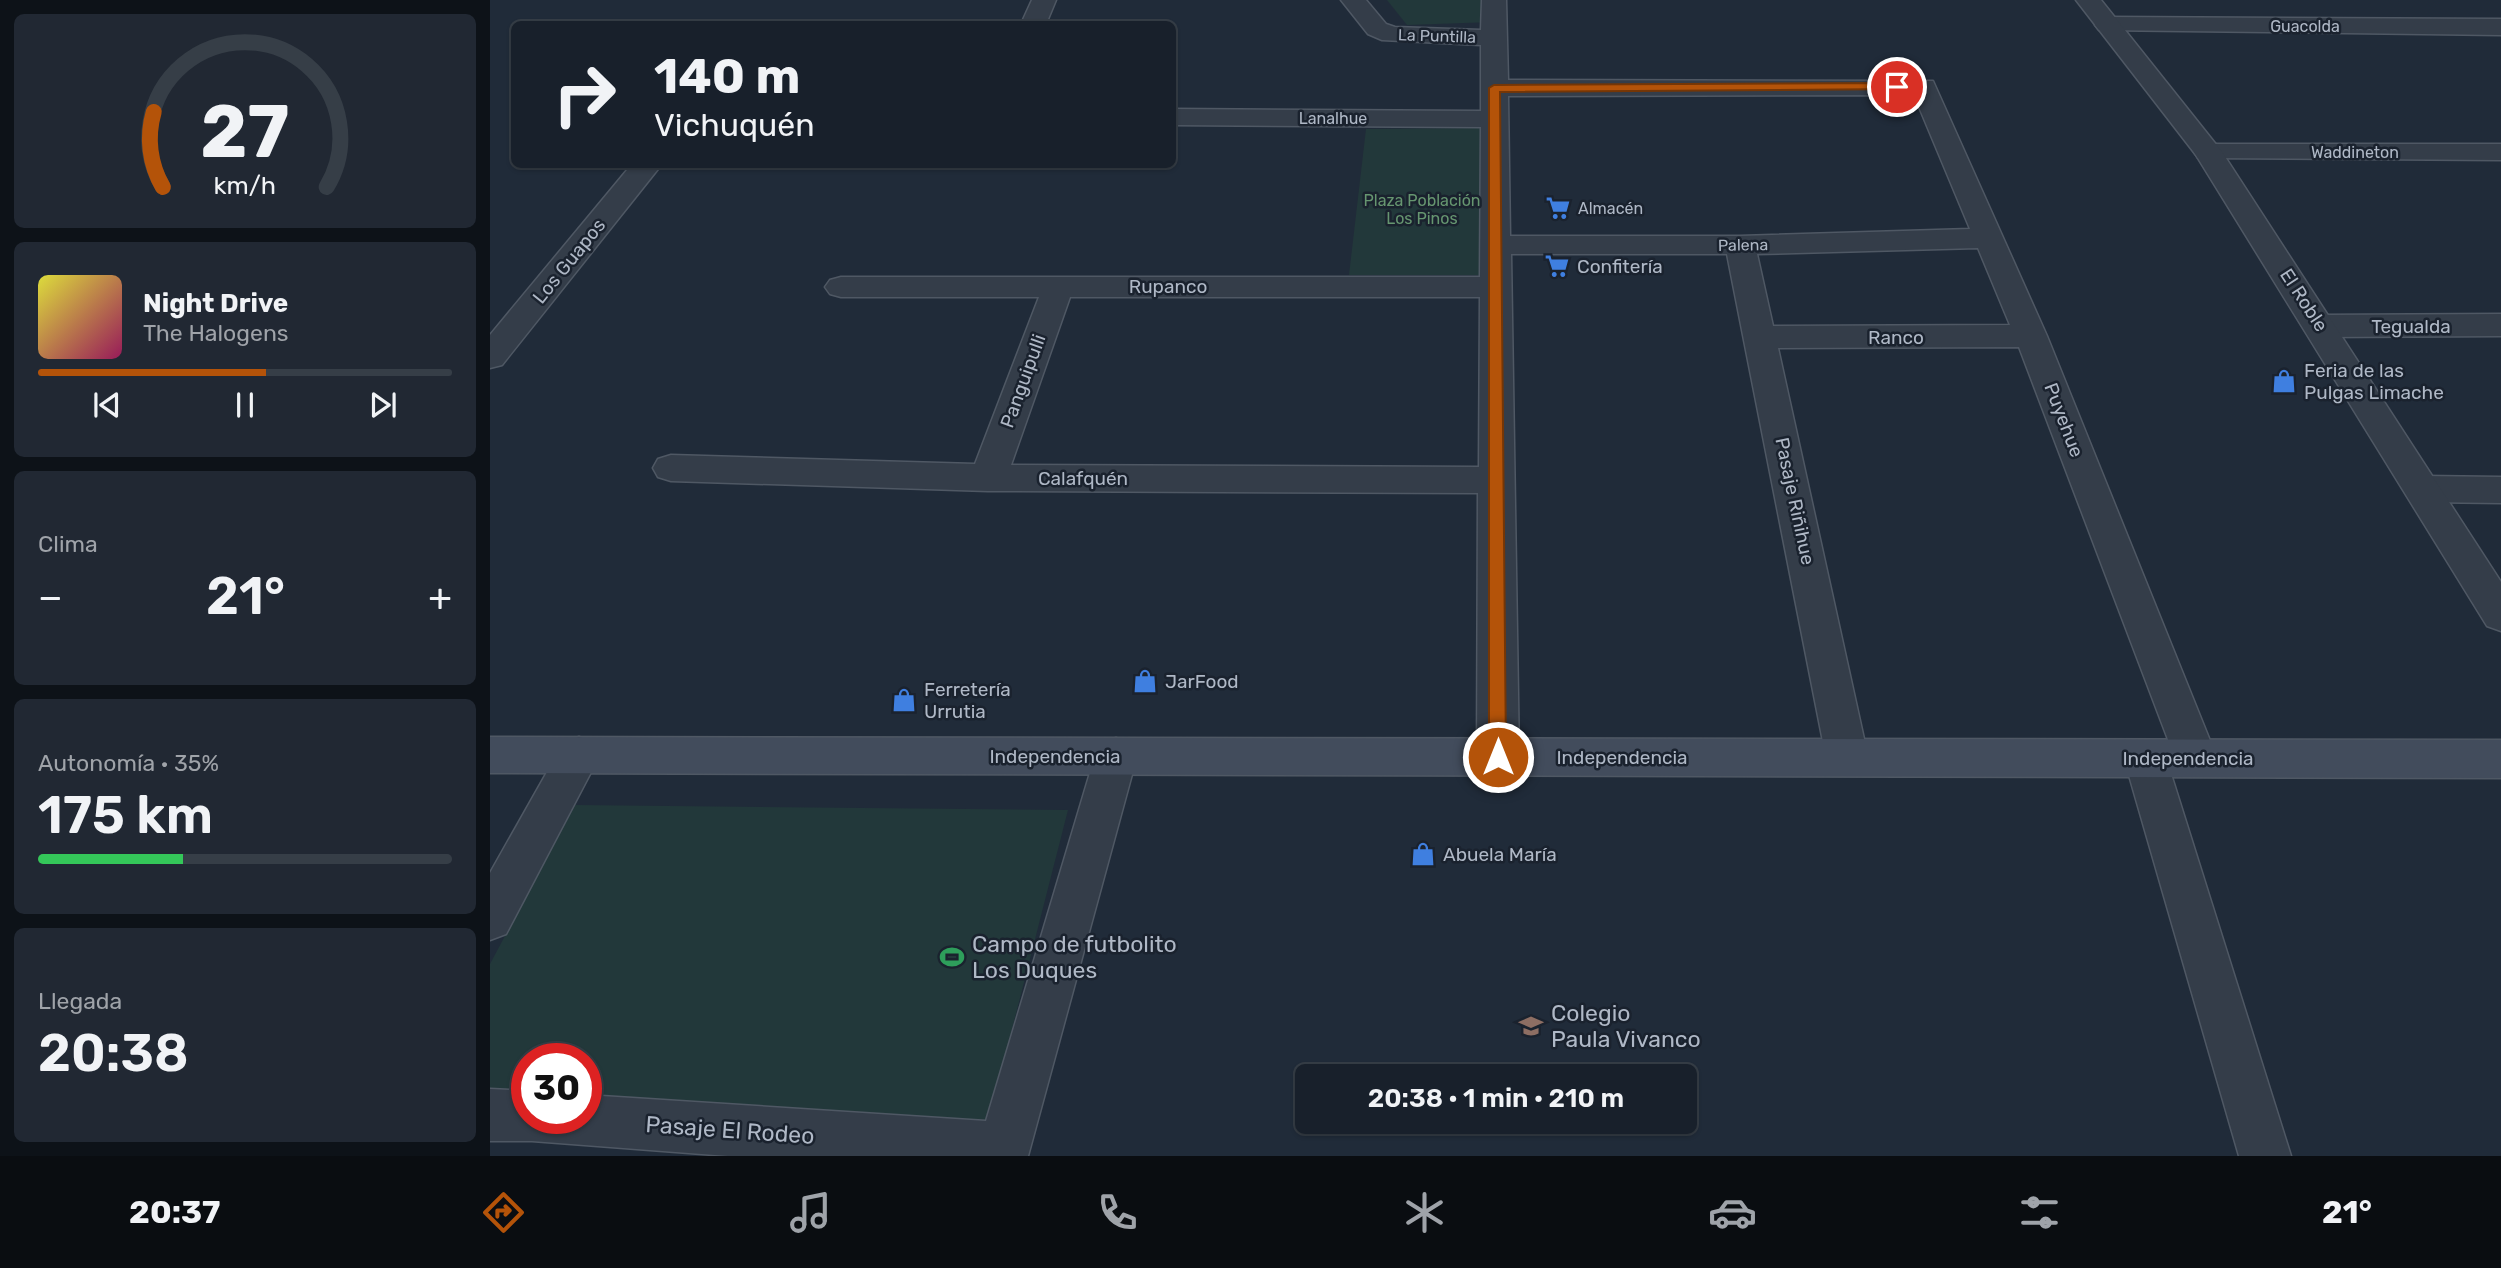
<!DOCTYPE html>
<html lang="es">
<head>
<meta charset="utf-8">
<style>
  body { margin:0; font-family:Rubik,sans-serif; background:#212833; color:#f1f3f6; height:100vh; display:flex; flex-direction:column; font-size:26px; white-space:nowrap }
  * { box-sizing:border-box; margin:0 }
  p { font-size:23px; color:#9fa3a9 }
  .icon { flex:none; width:38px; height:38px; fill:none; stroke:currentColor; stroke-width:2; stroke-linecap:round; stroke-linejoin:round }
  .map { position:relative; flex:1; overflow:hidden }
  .panel { display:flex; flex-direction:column; gap:14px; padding:14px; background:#0d1218; width:490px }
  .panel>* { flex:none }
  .guide { position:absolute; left:21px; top:21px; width:665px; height:147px; border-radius:10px; box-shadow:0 2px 5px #0004,0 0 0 2px #363e47; background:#18202b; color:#f1f3f6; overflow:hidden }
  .speed { position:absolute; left:21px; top:1043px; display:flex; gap:14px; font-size:35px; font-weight:700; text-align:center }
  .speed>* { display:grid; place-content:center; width:91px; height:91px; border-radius:50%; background:#18202b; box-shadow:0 2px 5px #0004,0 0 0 2px #363e47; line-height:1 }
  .speed .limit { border:10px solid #d22; background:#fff; color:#111 }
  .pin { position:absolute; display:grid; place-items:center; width:60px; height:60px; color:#fff; margin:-30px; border:4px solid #fff; border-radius:50%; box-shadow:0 2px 7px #0007 }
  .me { position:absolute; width:77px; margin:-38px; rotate:0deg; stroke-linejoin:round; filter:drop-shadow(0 0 5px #0008) }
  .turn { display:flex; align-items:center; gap:24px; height:147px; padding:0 28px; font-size:32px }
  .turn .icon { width:91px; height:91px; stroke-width:2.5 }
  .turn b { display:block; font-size:49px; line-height:60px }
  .big { font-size:52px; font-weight:600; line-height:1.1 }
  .panel .tile { flex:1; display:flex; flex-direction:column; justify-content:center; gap:10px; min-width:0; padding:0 24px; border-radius:10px; background:#212833 }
  .panel .dial { align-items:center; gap:0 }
  .dial svg { height:182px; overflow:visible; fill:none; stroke:#363e47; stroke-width:7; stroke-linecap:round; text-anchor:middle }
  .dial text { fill:#f1f3f6; stroke:none }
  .song { display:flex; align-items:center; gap:21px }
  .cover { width:84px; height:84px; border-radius:10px; background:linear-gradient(135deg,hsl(60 70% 55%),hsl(330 70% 35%)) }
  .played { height:7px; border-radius:4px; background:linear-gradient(90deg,#b45309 55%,#363e47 55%) }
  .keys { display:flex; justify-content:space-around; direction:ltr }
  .heat { display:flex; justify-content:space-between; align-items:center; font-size:38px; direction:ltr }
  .charge { height:10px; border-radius:5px; background:linear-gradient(90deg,#34c759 35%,#363e47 0) }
  .trip { position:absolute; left:805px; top:1064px; width:402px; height:70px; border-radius:10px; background:#18202b; box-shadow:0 2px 5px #0004,0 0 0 2px #363e47; font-weight:600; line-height:70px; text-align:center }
  .dock { display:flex; height:112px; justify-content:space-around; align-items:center; background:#0a0d11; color:#9fa3a9 }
  .dock .icon { width:49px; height:49px }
  .dock .active { color:#b45309 }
  .dock b { font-size:32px; color:#f1f3f6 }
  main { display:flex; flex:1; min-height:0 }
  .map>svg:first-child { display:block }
  .green { fill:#22383a }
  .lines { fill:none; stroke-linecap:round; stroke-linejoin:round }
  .minor-casing { stroke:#4f5864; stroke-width:3 }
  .tertiary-casing { stroke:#4f5864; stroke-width:3 }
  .secondary-casing { stroke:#4f5864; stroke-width:3 }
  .minor { fill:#343d49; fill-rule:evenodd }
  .tertiary { fill:#343d49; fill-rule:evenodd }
  .secondary { fill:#424c5c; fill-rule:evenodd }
  .route { fill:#b45309; stroke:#753606; stroke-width:2 }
  .labels { text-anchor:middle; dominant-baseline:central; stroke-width:5; stroke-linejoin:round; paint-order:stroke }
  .far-street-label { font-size:16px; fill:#afb8c6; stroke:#1a222e }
  .far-park-label { font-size:16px; fill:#669670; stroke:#1a222e }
  .far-poi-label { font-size:16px; fill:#afb8c6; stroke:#1a222e; text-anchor:start }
  .street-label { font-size:19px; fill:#afb8c6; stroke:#1a222e }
  .poi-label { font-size:19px; fill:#afb8c6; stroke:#1a222e; text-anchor:start }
  .near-poi-label { font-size:23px; fill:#afb8c6; stroke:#1a222e; text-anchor:start }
  .near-street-label { font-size:23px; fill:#afb8c6; stroke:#1a222e }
</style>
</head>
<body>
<main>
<section class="panel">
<div class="tile dial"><svg viewBox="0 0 100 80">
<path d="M14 69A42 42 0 1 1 86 69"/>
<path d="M14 69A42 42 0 0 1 10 36" stroke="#b45309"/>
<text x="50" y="56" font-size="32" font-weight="700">27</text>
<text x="50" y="72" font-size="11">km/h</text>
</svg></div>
<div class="tile">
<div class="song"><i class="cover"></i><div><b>Night Drive</b><p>The Halogens</p></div></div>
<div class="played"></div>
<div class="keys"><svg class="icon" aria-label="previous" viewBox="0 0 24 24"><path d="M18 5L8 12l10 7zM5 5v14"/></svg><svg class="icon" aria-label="pause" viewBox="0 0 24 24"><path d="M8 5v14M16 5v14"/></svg><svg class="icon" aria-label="next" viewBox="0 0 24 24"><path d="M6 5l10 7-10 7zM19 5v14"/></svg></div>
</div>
<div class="tile"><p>Clima</p>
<div class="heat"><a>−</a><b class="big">21°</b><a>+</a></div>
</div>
<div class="tile"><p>Autonomía · 35%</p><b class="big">175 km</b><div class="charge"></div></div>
<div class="tile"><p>Llegada</p><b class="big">20:38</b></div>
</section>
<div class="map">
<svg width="2011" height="1156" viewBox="0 0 2011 1156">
  <rect width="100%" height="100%" fill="#202b39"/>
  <g class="green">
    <polygon points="897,0 1004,0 1003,22 917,25"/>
    <polygon points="998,128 996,275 859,275 876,129"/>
    <polygon points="85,805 578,810 498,1123 96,1106 96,1059 37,1059 37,1104 0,1102 0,964"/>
  </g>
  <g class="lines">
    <g class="minor-casing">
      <g id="minor">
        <polygon points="542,0 566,0 556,24 531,24"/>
        <path d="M 851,0 L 876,0 L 896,24 L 905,27 L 991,30 L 992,0 L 1016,0 L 1018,80 L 1443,81 L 1557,336 L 1727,758 L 1721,771 L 1706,776 L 1691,771 L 1685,758 L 1529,347 L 1288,348 L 1378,757 L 1372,770 L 1357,775 L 1342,770 L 1336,757 L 1237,254 L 1021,254 L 1029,757 L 1023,770 L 1008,775 L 993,770 L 987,757 L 988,493 L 498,491 L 181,481 L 168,477 L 163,468 L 168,459 L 181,455 L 485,464 L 549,297 L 351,297 L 340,294 L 335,287 L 340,280 L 351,277 L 990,277 L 991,127 L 682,125 L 682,109 L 991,111 L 991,45 L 892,40 L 878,34 ZM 1424,95 L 1480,229 L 1250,236 L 1020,236 L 1018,96 ZM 1488,248 L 1520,325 L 1283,326 L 1267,254 ZM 580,297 L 990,297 L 989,467 L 521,465 Z"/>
        <polygon points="1618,17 2011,19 2011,35 1609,30 1605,25 1609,20"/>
        <polygon points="1718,144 2011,144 2011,160 1708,158 1704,152 1708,146"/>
        <polygon points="142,164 172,164 12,365 0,368 0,335"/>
        <polygon points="2011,314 2011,336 1831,337 1820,334 1815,326 1820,318 1831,315"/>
        <polygon points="1934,476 2011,477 2011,503 1934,502 1921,498 1916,489 1921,480"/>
        <polygon points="89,737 104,742 110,755 16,934 0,940 0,873 74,742"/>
        <polygon points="626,738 641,743 647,756 538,1156 238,1156 42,1141 0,1141 0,1089 37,1091 37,1118 96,1118 96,1095 496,1121 605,756 611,743"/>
        <polygon points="1655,740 1670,745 1676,758 1801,1156 1749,1156 1634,758 1640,745"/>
      </g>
    </g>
    <g class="tertiary-casing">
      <polygon id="tertiary" points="1586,0 1611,0 1732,152 2011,582 2011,631 1997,626 1706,155"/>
    </g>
    <g class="secondary-casing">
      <polygon id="secondary" points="0,737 2011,740 2011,778 0,773"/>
    </g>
    <use href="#minor" class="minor"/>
    <use href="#tertiary" class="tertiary"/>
    <use href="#secondary" class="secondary"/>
  </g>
  <polygon class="route" points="1407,83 1411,84 1411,89 1010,92 1016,757 1014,762 1001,762 999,757 999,88 1004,85"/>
  <defs>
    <g id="supermarket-bare" transform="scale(1.89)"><path d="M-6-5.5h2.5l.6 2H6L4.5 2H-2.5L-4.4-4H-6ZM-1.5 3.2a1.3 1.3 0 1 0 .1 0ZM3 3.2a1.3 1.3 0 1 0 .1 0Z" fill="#3f7fe0" stroke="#1a222e" stroke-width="2.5" paint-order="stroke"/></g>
    <g id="shop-bare" transform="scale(1.89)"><path d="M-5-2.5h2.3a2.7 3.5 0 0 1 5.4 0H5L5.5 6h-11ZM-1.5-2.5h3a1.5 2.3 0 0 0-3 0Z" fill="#3f7fe0" stroke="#1a222e" stroke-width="2.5" paint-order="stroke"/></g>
    <g id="stadium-bare" transform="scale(1.89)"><path d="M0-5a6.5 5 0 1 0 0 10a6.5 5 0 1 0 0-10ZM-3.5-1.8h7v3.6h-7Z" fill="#2e9e5b" stroke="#1a222e" stroke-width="2.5" paint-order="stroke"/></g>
    <g id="school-bare" transform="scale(1.89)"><path d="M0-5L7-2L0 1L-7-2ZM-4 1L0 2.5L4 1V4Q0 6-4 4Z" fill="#8d6e63" stroke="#1a222e" stroke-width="2.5" paint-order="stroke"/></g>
  </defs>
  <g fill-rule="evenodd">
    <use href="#supermarket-bare" x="1068" y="208"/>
    <use href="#supermarket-bare" x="1067" y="266"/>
    <use href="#shop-bare" x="1794" y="381"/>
    <use href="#shop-bare" x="655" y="681"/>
    <use href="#shop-bare" x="414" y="700"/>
    <use href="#shop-bare" x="933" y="854"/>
    <use href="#stadium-bare" x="462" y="957"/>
    <use href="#school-bare" x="1041" y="1026"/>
  </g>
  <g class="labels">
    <g class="far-street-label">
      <text x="1815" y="26">Guacolda</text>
      <text transform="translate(947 36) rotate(2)">La Puntilla</text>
      <text x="843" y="118">Lanalhue</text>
      <text x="1865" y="152">Waddineton</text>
      <text transform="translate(1253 245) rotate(-1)">Palena</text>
    </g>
    <g class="far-park-label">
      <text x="932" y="200">Plaza Población<tspan x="932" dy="18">Los Pinos</tspan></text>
    </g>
    <g class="far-poi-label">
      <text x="1088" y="208">Almacén</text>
    </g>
    <g class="street-label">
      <text transform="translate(79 261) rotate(-51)">Los Guapos</text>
      <text x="678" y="286">Rupanco</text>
      <text transform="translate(1814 300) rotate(57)">El Roble</text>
      <text x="1921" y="326">Tegualda</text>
      <text x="1406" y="337">Ranco</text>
      <text transform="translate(533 381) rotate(-70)">Panguipulli</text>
      <text transform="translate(1574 420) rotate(69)">Puyehue</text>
      <text x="593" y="478">Calafquén</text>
      <text transform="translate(1305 501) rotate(78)">Pasaje Riñihue</text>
      <text x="565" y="756">Independencia</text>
      <text x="1132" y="757">Independencia</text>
      <text x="1698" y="758">Independencia</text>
    </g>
    <g class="poi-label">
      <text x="1087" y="266">Confitería</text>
      <text x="1814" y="370">Feria de las<tspan x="1814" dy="22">Pulgas Limache</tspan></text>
      <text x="675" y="681">JarFood</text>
      <text x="434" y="689">Ferretería<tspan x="434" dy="22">Urrutia</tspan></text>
      <text x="953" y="854">Abuela María</text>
    </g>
    <g class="near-poi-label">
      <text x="482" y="944">Campo de futbolito<tspan x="482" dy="26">Los Duques</tspan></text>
      <text x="1061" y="1013">Colegio<tspan x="1061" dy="26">Paula Vivanco</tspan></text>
    </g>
    <g class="near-street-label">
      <text transform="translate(240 1130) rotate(4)">Pasaje El Rodeo</text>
    </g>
  </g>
</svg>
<div class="speed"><div class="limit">30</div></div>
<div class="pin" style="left:1407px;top:87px;background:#d93025"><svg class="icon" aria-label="arrive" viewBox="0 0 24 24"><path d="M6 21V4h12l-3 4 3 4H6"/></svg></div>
<svg class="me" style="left:1008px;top:757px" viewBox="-20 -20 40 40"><circle r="17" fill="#b45309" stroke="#fff" stroke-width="3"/><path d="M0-11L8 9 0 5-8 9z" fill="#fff"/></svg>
<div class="trip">20:38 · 1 min · 210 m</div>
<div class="guide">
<div class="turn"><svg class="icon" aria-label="right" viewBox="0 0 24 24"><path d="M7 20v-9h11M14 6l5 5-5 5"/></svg><div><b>140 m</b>Vichuquén</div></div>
</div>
</div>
</main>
<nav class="dock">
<b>20:37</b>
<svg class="icon active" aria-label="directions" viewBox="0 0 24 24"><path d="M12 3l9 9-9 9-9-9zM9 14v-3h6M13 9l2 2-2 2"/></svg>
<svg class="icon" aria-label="music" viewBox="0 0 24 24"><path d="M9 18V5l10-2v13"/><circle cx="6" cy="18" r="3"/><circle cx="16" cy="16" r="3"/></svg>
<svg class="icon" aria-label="phone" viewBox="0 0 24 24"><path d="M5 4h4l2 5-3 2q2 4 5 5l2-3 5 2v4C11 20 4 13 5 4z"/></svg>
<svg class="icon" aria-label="climate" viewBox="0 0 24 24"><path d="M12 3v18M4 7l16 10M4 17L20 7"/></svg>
<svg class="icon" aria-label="car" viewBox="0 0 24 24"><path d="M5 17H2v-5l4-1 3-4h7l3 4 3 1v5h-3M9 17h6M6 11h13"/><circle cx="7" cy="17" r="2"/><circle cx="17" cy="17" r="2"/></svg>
<svg class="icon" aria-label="filters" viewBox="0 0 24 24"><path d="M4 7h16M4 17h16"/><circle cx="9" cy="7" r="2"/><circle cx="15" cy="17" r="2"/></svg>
<b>21°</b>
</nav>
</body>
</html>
